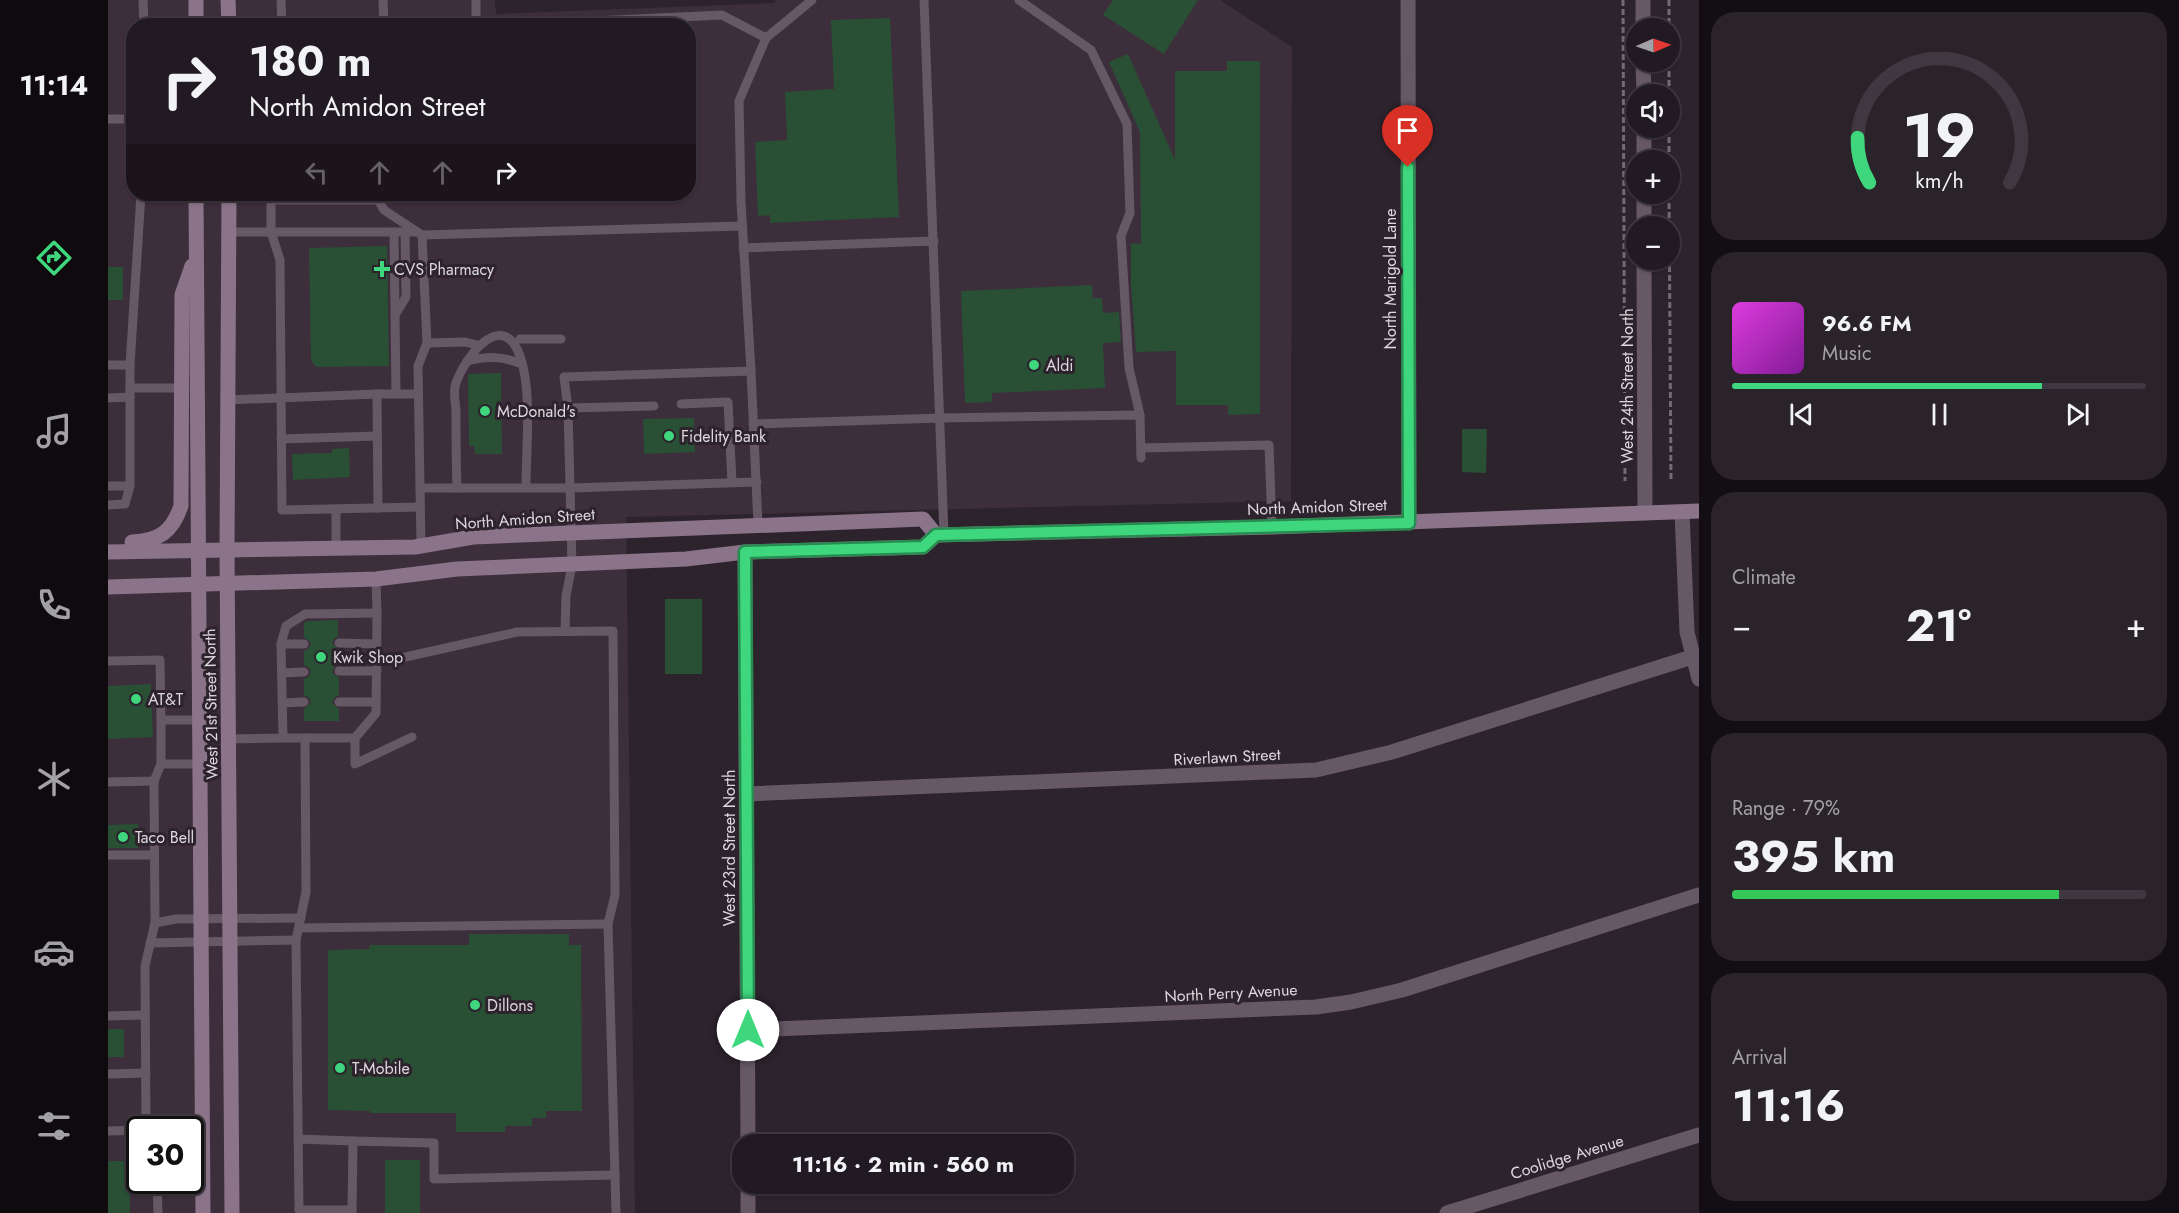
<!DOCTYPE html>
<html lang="en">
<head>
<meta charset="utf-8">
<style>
  body { margin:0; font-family:Jost,sans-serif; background:#2a232a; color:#f1f3f6; height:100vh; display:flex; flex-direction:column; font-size:22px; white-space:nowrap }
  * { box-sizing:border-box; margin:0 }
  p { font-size:20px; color:#a2a1a5 }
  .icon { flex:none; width:33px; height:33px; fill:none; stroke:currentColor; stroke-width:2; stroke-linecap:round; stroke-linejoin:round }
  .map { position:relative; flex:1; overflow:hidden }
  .drawer { display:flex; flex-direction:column; gap:12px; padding:12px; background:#130e13; width:480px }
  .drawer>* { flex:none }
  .top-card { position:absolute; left:18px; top:18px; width:570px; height:183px; border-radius:24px; box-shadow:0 2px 4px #0004,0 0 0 2px #3f3840; background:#221a22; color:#f1f3f6; overflow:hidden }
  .needle { width:39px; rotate:88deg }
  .buttons { position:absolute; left:1518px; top:18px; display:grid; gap:12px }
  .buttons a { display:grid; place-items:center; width:54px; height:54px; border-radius:50%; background:#221a22; box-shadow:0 2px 4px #0004,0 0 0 2px #3f3840; font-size:30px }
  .speed { position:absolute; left:18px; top:1116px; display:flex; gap:12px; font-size:30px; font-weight:700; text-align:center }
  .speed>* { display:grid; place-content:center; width:78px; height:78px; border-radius:50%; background:#221a22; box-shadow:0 2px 4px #0004,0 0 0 2px #3f3840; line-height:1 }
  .speed .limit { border:3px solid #111; border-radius:9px; background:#fff; color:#111 }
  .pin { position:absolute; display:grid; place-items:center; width:51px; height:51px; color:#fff; margin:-62px -26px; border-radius:50% 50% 50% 0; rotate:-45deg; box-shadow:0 0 6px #0007 }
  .pin .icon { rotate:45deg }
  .me { position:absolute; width:66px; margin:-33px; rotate:0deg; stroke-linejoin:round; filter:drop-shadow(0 0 4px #0008) }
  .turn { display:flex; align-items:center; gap:21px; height:126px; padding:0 24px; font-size:27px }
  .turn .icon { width:78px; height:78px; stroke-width:2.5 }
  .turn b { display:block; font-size:42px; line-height:51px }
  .lanes { display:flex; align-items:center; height:57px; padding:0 24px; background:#0003; justify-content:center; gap:30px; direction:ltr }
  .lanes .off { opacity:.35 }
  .big { font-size:45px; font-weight:700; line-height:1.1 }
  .drawer .tile { flex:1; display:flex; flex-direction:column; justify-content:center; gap:9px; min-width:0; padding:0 21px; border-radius:24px; background:#2a232a }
  .drawer .dial { align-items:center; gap:0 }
  .dial svg { height:156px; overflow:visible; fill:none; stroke:#3f3840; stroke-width:7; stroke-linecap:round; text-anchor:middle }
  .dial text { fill:#f1f3f6; stroke:none }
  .song { display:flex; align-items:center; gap:18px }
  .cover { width:72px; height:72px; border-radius:9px; background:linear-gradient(135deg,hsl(300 70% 55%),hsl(290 70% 35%)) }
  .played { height:6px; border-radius:3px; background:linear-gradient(90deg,#3ed77d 75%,#3f3840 75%) }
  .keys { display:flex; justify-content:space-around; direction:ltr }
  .heat { display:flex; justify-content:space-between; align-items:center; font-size:33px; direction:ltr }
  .charge { height:9px; border-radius:4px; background:linear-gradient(90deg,#34c759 79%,#3f3840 0) }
  .trip { position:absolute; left:624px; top:1134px; width:342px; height:60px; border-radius:24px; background:#221a22; box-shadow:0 2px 4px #0004,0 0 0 2px #3f3840; font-weight:700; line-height:60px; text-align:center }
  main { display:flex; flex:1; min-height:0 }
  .menu { display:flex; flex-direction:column; width:108px; justify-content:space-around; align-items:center; background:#0e0a0e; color:#a2a1a5 }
  .menu .icon { width:42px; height:42px }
  .menu .on { color:#3ed77d }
  .menu b { font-size:27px; color:#f1f3f6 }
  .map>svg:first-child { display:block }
  .built { fill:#3c2e3b; fill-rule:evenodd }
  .building { fill:#295035 }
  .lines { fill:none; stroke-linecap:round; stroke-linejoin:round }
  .path { stroke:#736a73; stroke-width:3; stroke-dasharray:6 3; stroke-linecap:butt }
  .lane { stroke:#675866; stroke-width:9 }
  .street { stroke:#675866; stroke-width:15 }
  .secondary { stroke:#8b748a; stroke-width:15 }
  .route-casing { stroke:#288c51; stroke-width:15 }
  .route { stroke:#3ed77d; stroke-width:10 }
  .poi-dot { fill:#3ed77d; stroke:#2d232d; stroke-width:2 }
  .labels { text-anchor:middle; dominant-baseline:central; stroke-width:6; stroke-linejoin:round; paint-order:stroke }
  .poi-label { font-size:16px; fill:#ded8de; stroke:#2d232d; text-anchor:start }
  .street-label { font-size:16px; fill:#ded8de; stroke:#2d232d }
</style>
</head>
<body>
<main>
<nav class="menu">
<b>11:14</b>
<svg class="icon on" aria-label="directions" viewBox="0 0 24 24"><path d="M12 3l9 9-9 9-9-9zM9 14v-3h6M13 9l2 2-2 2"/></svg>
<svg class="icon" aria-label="music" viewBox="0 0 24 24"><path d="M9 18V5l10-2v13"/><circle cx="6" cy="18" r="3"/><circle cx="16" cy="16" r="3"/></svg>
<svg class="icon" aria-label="phone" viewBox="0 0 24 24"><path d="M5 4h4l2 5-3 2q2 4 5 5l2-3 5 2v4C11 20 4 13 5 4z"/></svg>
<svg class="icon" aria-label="climate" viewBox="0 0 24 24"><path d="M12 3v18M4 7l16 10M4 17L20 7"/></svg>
<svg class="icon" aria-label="car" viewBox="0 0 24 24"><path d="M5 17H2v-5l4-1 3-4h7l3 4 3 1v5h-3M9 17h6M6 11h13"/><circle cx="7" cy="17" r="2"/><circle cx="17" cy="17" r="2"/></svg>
<svg class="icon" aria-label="filters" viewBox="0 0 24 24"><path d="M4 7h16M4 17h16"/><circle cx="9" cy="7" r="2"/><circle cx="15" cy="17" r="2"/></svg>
</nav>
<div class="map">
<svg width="1591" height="1213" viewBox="0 0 1591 1213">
  <rect width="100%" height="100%" fill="#2d232d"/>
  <path class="built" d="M 0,0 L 387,0 L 388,14 L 666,3 L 668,0 L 1112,0 L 1184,47 L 1183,501 L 518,517 L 527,1213 L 0,1213 ZM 26,26 L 580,26 L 580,194 L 26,194 ZM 32,1130 L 82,1130 L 82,1180 L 32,1180 Z"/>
  <g class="building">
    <polygon points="1005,0 1090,0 1056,54 995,15"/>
    <polygon points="782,18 791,217 662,223 662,215 650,216 647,142 679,140 677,92 726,89 723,20"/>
    <polygon points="1020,54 1067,160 1067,71 1119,71 1119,61 1152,61 1152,414 1120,415 1120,405 1068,405 1068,351 1028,352 1023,285 1023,243 1033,244 1032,132 1001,62"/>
    <polygon points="279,246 281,366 208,367 203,360 201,248"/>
    <rect x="0" y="267" width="15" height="33"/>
    <polygon points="984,285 985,298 994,298 995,313 1011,312 1013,342 995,343 997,388 884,393 884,402 857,403 853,291"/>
    <polygon points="393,373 394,454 367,454 366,446 361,446 360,374"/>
    <polygon points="586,418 587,452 536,454 535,419"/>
    <polygon points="1354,429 1379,429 1378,473 1354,472"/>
    <polygon points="241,448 242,477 185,480 184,454 224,453 224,449"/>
    <rect x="557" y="599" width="37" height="75"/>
    <polygon points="230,620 230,636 226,639 224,643 231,650 231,664 226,667 224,672 231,678 231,695 226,698 224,703 231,709 231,721 196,721 196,709 203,702 201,698 196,695 196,679 200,677 203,672 201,668 196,665 196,651 201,648 203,643 196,637 196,623 199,621"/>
    <polygon points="43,684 45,737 0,739 0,686"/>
    <polygon points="30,824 30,848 0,848 0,825"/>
    <polygon points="361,934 461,934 461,945 473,945 474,1111 438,1111 438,1118 424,1118 424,1126 397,1126 397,1132 348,1132 348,1113 262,1113 262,1111 220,1110 220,950 261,949 262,945 361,945"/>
    <rect x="0" y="1029" width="16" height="28"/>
    <rect x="277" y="1160" width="35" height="53"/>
    <rect x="0" y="1161" width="22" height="52"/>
  </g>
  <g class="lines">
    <g class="path">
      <polyline points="1515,0 1517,481"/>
      <polyline points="1561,0 1561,28"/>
      <polyline points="1561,62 1561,94"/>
      <polyline points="1561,128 1561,160"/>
      <polyline points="1561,194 1563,479"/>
    </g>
    <g class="lane">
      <polyline points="35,0 36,26"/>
      <polyline points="173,0 174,26"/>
      <polyline points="275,0 276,26"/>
      <polyline points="368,0 368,26"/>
      <polyline points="816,0 836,535"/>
      <polyline points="911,0 983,50 1019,124 1022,213 1013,236 1021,368 1032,415"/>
      <polyline points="380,26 614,15 658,38"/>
      <polyline points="0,119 26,119"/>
      <polyline points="163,194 163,232 172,260 174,510 312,507"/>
      <polyline points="267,194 276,210 314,235 319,343 310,366 313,546"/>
      <polyline points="163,200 270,200"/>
      <polyline points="121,232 308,232"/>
      <polyline points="286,232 288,394"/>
      <polyline points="314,235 634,226"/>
      <polyline points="635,248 826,241"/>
      <polyline points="287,315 298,297 297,232"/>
      <polyline points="412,339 453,339"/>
      <polyline points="319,343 357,342 369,345"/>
      <path d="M 359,361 C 380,356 394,356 414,364"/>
      <polyline points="0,365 22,365 33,194"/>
      <polyline points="643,371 633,202 631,101 658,38 704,0"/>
      <polyline points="22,388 74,388"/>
      <polyline points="0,398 22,397"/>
      <polyline points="119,400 269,394"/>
      <polyline points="573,404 620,402 624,482"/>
      <polyline points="460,408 546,406"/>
      <polyline points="645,424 833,418 1032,415 1033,458"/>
      <polyline points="173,439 269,436"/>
      <polyline points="1033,448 1161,445 1164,527"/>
      <polyline points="0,486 22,486 22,365"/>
      <polyline points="312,488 463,488 649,482"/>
      <path d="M 349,488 C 348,462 348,436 348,410 C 347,402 345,390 348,383 C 358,355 396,306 413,359 C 424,394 418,449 418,487"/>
      <polyline points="0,505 17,504 22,486"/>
      <polyline points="270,508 269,394 310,394"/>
      <polyline points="228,509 228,549"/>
      <polyline points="457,630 458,596 464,565 460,408 456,377 643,371 650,525"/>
      <polyline points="231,643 269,644"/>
      <polyline points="173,644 196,644"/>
      <polyline points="269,660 293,658 409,632 505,631 507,895 500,924 508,1213"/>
      <polyline points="0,661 52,660 53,720"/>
      <polyline points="231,671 269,671"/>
      <polyline points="174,673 196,672"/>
      <polyline points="231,702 268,702"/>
      <polyline points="174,703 196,702"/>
      <polyline points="175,738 247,738 268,713 269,613"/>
      <polyline points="197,738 198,892 188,940 191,1210 244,1210"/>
      <polyline points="247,738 247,764 304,737"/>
      <polyline points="122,739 175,738 173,644 178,626 197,614 269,613 268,579"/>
      <polyline points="53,764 53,720 92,720"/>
      <polyline points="0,782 46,781 53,764 92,764"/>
      <polyline points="0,855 46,855"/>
      <polyline points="47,923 68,919 193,918"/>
      <polyline points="191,928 500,924"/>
      <polyline points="42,943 188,940"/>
      <polyline points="0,1016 37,1015"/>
      <polyline points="0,1074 38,1073"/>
      <polyline points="38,1130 37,966 47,923 46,781"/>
      <polyline points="0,1131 32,1130"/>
      <polyline points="190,1139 245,1141"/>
      <polyline points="49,1180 50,1213"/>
      <polyline points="244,1213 245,1141 326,1143 326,1179 507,1175"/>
    </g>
    <g class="street">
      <polyline points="1300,0 1301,523"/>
      <polyline points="1535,0 1535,28"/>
      <polyline points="1535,62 1536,94"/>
      <polyline points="1536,128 1536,160"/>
      <polyline points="1536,194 1536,226"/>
      <polyline points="1536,260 1537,513"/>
      <polyline points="1574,512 1579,632 1591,679"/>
      <polyline points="637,552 640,1144"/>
      <polyline points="639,794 1208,770 1284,752 1584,657"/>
      <polyline points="640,1030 1208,1007 1243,1002 1294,990 1591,895"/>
      <polyline points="640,1184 640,1213"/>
      <polyline points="1339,1213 1591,1135"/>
    </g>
    <g class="secondary">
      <polyline points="88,0 88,26"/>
      <polyline points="120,0 121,26"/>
      <polyline points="88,194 95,1213"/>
      <polyline points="121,194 119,550 124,1213"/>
      <path d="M 24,542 C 51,541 64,532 73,506 L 74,295 L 84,266"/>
      <polyline points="0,552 307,547 365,537 815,519 828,535"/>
      <polyline points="0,587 268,579 349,569 578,559 637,552 815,547 828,535 1164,527 1591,511"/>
    </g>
  </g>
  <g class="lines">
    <g class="route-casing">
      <polyline id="route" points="640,1030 637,552 815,547 828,535 1301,523 1300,167"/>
    </g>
    <use href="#route" class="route"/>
  </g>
  <g class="poi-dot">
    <path d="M271 260h6v6h6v6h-6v6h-6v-6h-6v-6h6z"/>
    <circle cx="926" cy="365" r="6"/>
    <circle cx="377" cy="411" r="6"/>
    <circle cx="561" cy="436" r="6"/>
    <circle cx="213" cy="657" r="6"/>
    <circle cx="28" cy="699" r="6"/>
    <circle cx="15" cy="837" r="6"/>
    <circle cx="367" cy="1005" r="6"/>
    <circle cx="232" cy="1068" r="6"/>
  </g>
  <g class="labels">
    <g class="poi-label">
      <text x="286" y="269">CVS Pharmacy</text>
      <text x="938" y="365">Aldi</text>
      <text x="389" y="411">McDonald's</text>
      <text x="573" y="436">Fidelity Bank</text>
      <text x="225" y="657">Kwik Shop</text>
      <text x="40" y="699">AT&amp;T</text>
      <text x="27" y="837">Taco Bell</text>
      <text x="379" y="1005">Dillons</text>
      <text x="244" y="1068">T-Mobile</text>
    </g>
    <g class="street-label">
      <text transform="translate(1282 279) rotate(-90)">North Marigold Lane</text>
      <text transform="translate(1519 386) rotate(-90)">West 24th Street North</text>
      <text transform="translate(1209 507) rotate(-2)">North Amidon Street</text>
      <text transform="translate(417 519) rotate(-4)">North Amidon Street</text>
      <text transform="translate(103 704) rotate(-91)">West 21st Street North</text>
      <text transform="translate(1119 757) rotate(-3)">Riverlawn Street</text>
      <text transform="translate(621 848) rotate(-90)">West 23rd Street North</text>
      <text transform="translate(1123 993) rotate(-3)">North Perry Avenue</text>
      <text transform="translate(1459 1157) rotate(-17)">Coolidge Avenue</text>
    </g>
  </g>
</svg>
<div class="buttons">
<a><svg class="needle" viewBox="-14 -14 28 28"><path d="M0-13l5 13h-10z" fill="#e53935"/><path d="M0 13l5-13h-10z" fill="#a2a1a5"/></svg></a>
<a><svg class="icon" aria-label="sound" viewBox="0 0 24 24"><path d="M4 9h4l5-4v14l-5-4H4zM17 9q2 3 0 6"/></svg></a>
<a>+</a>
<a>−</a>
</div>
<div class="speed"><div class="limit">30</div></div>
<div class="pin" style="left:1300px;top:167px;background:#d93025"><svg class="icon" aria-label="arrive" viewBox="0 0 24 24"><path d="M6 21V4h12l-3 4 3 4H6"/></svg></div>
<svg class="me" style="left:640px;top:1030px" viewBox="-20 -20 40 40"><circle r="19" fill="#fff"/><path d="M0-13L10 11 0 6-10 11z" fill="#3ed77d"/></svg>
<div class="trip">11:16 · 2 min · 560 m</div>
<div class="top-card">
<div class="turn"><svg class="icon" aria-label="right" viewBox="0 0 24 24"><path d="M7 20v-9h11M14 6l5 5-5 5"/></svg><div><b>180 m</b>North Amidon Street</div></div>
<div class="lanes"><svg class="icon off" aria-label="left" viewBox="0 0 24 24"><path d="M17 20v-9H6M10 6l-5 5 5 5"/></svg><svg class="icon off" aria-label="ahead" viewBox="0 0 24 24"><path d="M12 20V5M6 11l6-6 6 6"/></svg><svg class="icon off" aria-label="ahead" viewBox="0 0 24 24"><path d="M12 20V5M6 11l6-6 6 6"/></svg><svg class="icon" aria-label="right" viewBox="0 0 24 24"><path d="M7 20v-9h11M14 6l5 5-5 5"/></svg></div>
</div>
</div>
<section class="drawer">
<div class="tile dial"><svg viewBox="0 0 100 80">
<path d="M14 69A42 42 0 1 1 86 69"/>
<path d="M14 69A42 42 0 0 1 8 46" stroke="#3ed77d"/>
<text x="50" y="56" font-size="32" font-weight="700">19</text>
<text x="50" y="72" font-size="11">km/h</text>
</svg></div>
<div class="tile">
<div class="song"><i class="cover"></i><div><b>96.6 FM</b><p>Music</p></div></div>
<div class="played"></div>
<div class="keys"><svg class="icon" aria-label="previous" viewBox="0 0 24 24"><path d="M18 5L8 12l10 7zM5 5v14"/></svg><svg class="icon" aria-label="pause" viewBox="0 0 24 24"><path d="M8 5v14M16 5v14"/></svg><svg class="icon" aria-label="next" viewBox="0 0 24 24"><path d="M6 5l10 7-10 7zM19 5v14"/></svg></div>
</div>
<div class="tile"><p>Climate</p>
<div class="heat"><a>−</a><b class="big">21°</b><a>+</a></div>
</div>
<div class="tile"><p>Range · 79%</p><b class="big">395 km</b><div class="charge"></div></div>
<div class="tile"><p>Arrival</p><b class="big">11:16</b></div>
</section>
</main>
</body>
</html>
